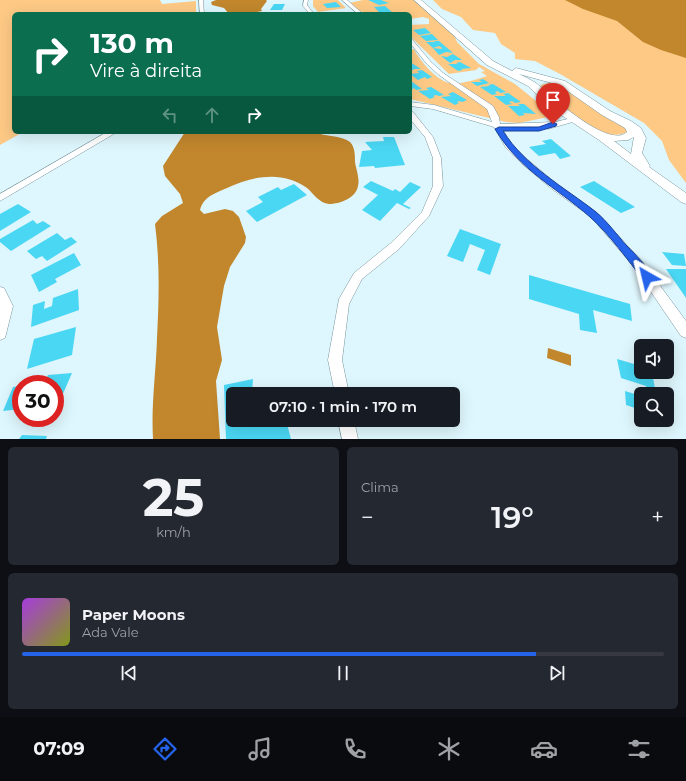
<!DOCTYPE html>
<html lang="pt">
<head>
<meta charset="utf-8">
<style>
  body { margin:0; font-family:Montserrat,sans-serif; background:#242831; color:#f1f3f6; height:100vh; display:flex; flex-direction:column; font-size:15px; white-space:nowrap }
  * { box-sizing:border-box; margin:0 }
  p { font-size:13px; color:#9ea1a6 }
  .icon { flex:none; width:22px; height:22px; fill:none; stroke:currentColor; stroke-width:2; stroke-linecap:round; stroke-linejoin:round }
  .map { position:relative; height:439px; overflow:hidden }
  .side { display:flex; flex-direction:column; gap:8px; padding:8px; background:#0d0f14; flex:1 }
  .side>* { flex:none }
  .banner { position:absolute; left:12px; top:12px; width:400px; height:122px; border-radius:6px; box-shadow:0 4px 16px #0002; background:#0b6e4f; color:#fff; overflow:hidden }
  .controls { position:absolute; left:634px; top:339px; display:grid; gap:8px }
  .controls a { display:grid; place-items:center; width:40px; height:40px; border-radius:6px; background:#171b24; box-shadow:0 4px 16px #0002; font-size:20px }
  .speed { position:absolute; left:12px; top:375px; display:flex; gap:8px; font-size:20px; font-weight:700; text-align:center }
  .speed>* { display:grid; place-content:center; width:52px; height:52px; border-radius:50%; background:#171b24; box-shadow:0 4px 16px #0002; line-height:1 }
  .speed .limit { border:6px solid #d22; background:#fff; color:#111 }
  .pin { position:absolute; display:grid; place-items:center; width:34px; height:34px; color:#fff; margin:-41px -17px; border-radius:50% 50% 50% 0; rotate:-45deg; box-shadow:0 0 4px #0007 }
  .pin .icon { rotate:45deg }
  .me { position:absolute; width:44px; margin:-22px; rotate:323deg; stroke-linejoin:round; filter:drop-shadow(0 0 3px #0008) }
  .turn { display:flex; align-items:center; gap:14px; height:84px; padding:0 12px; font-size:18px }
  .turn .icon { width:52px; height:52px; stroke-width:2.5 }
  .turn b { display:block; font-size:28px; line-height:34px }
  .lanes { display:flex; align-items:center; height:38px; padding:0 12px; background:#0003; justify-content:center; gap:20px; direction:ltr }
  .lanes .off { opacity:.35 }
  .big { font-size:30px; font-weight:600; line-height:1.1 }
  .side .widget { flex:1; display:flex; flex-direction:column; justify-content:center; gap:6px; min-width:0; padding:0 14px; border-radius:6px; background:#242831 }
  .side .dial { align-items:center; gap:0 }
  .dial b { font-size:52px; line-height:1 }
  .song { display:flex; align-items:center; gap:12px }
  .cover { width:48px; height:48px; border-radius:6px; background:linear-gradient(135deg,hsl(280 70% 55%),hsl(70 70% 35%)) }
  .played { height:4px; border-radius:2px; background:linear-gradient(90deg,#2563eb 80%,#363941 80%) }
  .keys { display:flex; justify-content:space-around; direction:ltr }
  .heat { display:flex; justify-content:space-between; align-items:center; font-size:22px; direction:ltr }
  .side .tiles { flex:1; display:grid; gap:8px; grid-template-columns:1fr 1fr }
  .widget:last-child { grid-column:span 2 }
  .trip { position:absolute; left:226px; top:387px; width:234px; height:40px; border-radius:6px; background:#171b24; box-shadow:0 4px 16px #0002; font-weight:600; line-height:40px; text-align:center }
  .tabs { display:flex; height:64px; justify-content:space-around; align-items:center; background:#090b0e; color:#9ea1a6 }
  .tabs .icon { width:28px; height:28px }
  .tabs .on { color:#2563eb }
  .tabs b { font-size:18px; color:#f1f3f6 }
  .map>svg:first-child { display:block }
  .green { fill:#fdc985 }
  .water { fill:#c2872d }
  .building { fill:#4ad7f4 }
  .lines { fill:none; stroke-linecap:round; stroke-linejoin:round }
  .minor-casing { stroke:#79959c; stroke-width:1 }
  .secondary-casing { stroke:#79959c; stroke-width:1 }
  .minor { fill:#fff; fill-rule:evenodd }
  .secondary { fill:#fff; fill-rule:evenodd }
  .route { fill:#2563eb; stroke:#184099 }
</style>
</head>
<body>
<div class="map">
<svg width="686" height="439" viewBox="0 0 686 439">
  <rect width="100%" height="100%" fill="#def6fd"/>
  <g class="green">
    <polygon points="0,0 160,0 162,4 196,1 196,14 14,14 14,132 23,132 0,145"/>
    <polygon points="313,0 338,0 346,8 318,12 313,6"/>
    <path d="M 363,0 L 414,0 L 454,35 L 457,42 L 479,64 L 515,84 L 551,113 L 548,117 L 519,123 L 506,122 L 410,99 L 410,50 L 414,49 C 419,60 437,81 450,83 C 461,85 477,79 487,76 L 481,72 L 485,71 L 479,67 L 476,70 L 449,74 L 410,36 L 410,25 L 429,24 L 429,19 L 423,17 L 410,19 L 410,14 C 399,14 375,17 365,13 C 358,11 355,6 349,3 Z"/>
    <polygon points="433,0 650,0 686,31 686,183 669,160 662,141 644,123 560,74 535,61 515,59 515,53 501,44 495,33 473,30 461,17 442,9"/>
    <path d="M 548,83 L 561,85 L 620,123 L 627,130 L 627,132 C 603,146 559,103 541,89 L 541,85 Z"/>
  </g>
  <g class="water">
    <polygon points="216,0 266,0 267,1 261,9 262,11 248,14 229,14 224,8 212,5 211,2"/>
    <polygon points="565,0 686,0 686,58 661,50 643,42 617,21 583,9"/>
    <path d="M 185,132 L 315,132 C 325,137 341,135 350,142 C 355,147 355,155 355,162 C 356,169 360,179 358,186 C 356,198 340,204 329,204 C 319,203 314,194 307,188 C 283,170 252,176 227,188 C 214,194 204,196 200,210 L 204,214 L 225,209 L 233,211 L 239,217 L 246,237 L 245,243 L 230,267 L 224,286 L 217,327 L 222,360 L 216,381 L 220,439 L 153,439 C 151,405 156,372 157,338 C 159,300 160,262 155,224 L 162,216 L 183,203 L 180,194 L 165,176 L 163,166 Z"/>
    <polygon points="548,348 571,355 571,366 547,358"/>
  </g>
  <g class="building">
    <polygon points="368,0 381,0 389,3 379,5"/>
    <polygon points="336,2 341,7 327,8 323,4"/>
    <polygon points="274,4 285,4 282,10 270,10"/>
    <polygon points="385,6 393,13 399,14 381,14 374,7"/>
    <polygon points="425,28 431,33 419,35 413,30"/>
    <polygon points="432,34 438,40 426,41 420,36"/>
    <polygon points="434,41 439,41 453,53 446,52 439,55 433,48 442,49 441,47 439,46 433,48 426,42 435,42"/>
    <polygon points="453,54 462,60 455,60 450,63 441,56 447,57"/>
    <polygon points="410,62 421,69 414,69 410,72"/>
    <polygon points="460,62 471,68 461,69 463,70 458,71 448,64 458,64 456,63"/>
    <polygon points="422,70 432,77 427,79 425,77 418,80 410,74 419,73 417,71"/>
    <polygon points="483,79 489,83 477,86 471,82 482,82 479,80"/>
    <polygon points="410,81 411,81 422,89 416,90 414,88 410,91"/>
    <polygon points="493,84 506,92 500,93 498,91 495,92 497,94 492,95 480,87 490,86 488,85"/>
    <polygon points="431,87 444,95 439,96 436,95 433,96 435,97 430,99 418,91 429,90 426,88"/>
    <polygon points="453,92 467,100 462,102 459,101 457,102 459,103 455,105 441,97 451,96 448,94"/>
    <polygon points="508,93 521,102 515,103 512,101 509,102 512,104 506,105 494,96 506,96 503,94"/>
    <polygon points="518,104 524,104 536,114 523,113 525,115 519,116 508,106 520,106"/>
    <polygon points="383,137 394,137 405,165 375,168 374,166 359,167 362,151 372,150 365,142 384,141"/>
    <polygon points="551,139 571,156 560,159 555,153 539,156 529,147 546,144 542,141"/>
    <polygon points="371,181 393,191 395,189 400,192 410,182 421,187 403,204 411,208 409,209 397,203 380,221 362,210 378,195 363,187"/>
    <polygon points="594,181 635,207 621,213 580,187"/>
    <polygon points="294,184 307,195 257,222 246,211 263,202 258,197 278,187 281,190"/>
    <polygon points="18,204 31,212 0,231 0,214"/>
    <polygon points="33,220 37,224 43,221 51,226 11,251 0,242 0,239"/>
    <polygon points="460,229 501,244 490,275 477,270 485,250 470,244 463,262 447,256"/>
    <polygon points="57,233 65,240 71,237 77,242 47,261 42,256 36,259 27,251"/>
    <polygon points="662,252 684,254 686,266 672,265"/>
    <polygon points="74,253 81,265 55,279 57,282 39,292 31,275"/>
    <polygon points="666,269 686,269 686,298"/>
    <polygon points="529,275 630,304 632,321 593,310 597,333 580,330 579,314 529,299"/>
    <polygon points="78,289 79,310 31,327 33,305 45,301 44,309 52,306 53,298"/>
    <polygon points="76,327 72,355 27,369 34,339"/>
    <polygon points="617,359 641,366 641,372 652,372 656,394 648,394 646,386 621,378"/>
    <polygon points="72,373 55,412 55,384 44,384 48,375"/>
    <polygon points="253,379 252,394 233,394 233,420 286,420 291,439 226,439 224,385"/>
    <polygon points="21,386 21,409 3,411 13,387"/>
    <polygon points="280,389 281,394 262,394 262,393"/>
    <polygon points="625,391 641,396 641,410 626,405"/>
    <polygon points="22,435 47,436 46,439 19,439"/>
  </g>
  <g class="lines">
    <g class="minor-casing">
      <g id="minor">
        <polygon points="199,0 203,0 204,14 200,14"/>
        <polygon points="304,0 308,0 307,5 314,14 310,14 303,6"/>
        <polygon points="342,0 347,0 363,14 358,14"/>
        <polygon points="410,37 431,62 443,73 493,106 499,117 500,124 555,122 576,117 576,121 548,129 545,127 502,128 512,145 527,159 558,185 597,213 642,261 686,321 686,338 681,336 634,267 591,217 552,189 521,163 506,148 494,127 433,109 410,106 410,102 434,105 492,122 487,109 439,75 427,64 410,43"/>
        <polygon points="410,112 413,112 433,137 441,158 443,186 429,216 399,249 362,279 349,304 342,360 349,394 335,394 328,360 339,299 354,273 391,243 422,212 433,186 433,158 425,137 410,119"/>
        <polygon points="107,132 117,132 0,201 0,194"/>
        <polygon points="0,287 4,288 13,306 5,338 0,340"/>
        <polygon points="338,420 354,420 358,439 342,439"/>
      </g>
    </g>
    <g class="secondary-casing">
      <path id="secondary" d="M 414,0 L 421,0 L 493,61 L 512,71 L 516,68 L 565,81 L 610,111 L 631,121 L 641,128 L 646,138 L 642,153 L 650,166 L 649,167 L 686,193 L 686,204 L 681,202 L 599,140 L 552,109 L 528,86 L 487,65 ZM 519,74 L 559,85 L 602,115 L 625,128 L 627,132 C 609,150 550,95 536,83 C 531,80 525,77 519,74 ZM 634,137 L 631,154 L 614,141 L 628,140 Z"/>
    </g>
    <use href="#minor" class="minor"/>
    <use href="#secondary" class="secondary"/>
  </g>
  <path class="route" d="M 553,122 L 557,124 L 556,126 L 539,131 L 503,131 C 525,166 564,187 596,212 C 607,221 617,235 627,246 C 636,255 646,265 652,277 L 650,280 L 643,280 C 630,262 607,232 590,217 C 556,187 520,171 495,129 L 499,127 L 539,127 Z"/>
</svg>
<div class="controls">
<a><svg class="icon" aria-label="sound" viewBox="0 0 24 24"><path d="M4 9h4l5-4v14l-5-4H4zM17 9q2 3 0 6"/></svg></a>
<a><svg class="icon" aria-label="search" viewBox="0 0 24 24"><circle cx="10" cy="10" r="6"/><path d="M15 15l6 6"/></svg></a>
</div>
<div class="speed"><div class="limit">30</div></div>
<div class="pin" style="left:553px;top:124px;background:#d93025"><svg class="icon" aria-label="arrive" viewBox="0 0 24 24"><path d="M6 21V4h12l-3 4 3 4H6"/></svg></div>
<svg class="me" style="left:647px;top:277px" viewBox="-20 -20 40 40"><path d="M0-17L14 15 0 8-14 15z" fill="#2563eb" stroke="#fff" stroke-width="4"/></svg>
<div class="trip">07:10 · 1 min · 170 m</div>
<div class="banner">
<div class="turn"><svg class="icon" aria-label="right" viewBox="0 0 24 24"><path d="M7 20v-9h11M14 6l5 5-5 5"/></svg><div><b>130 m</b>Vire à direita</div></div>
<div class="lanes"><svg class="icon off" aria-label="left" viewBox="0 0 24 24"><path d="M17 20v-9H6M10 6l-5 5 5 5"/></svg><svg class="icon off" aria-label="ahead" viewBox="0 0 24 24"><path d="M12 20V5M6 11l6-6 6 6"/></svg><svg class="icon" aria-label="right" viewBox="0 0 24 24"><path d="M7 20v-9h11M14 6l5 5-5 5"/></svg></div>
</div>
</div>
<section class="side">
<div class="tiles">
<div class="widget dial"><b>25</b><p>km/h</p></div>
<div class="widget"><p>Clima</p>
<div class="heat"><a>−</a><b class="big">19°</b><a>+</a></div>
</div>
<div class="widget">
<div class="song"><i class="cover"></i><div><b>Paper Moons</b><p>Ada Vale</p></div></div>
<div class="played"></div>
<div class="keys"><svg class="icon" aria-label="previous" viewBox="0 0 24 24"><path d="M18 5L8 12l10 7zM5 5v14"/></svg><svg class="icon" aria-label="pause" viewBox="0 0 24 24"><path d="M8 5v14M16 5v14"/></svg><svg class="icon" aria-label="next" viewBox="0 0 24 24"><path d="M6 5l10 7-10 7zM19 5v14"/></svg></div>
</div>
</div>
</section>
<nav class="tabs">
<b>07:09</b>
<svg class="icon on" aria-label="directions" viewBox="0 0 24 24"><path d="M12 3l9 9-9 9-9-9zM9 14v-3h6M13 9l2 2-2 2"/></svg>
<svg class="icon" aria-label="music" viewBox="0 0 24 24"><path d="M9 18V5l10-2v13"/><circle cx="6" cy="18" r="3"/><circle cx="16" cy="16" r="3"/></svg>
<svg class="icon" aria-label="phone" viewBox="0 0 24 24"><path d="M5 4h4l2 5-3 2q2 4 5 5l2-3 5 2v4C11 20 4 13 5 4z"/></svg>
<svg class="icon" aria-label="climate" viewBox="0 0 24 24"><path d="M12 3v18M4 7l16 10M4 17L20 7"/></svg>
<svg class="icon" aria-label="car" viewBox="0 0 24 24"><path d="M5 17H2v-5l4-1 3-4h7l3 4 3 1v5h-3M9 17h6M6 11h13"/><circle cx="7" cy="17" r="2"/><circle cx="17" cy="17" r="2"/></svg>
<svg class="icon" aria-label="filters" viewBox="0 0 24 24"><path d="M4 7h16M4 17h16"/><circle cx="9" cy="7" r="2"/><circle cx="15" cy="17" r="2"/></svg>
</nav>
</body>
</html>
